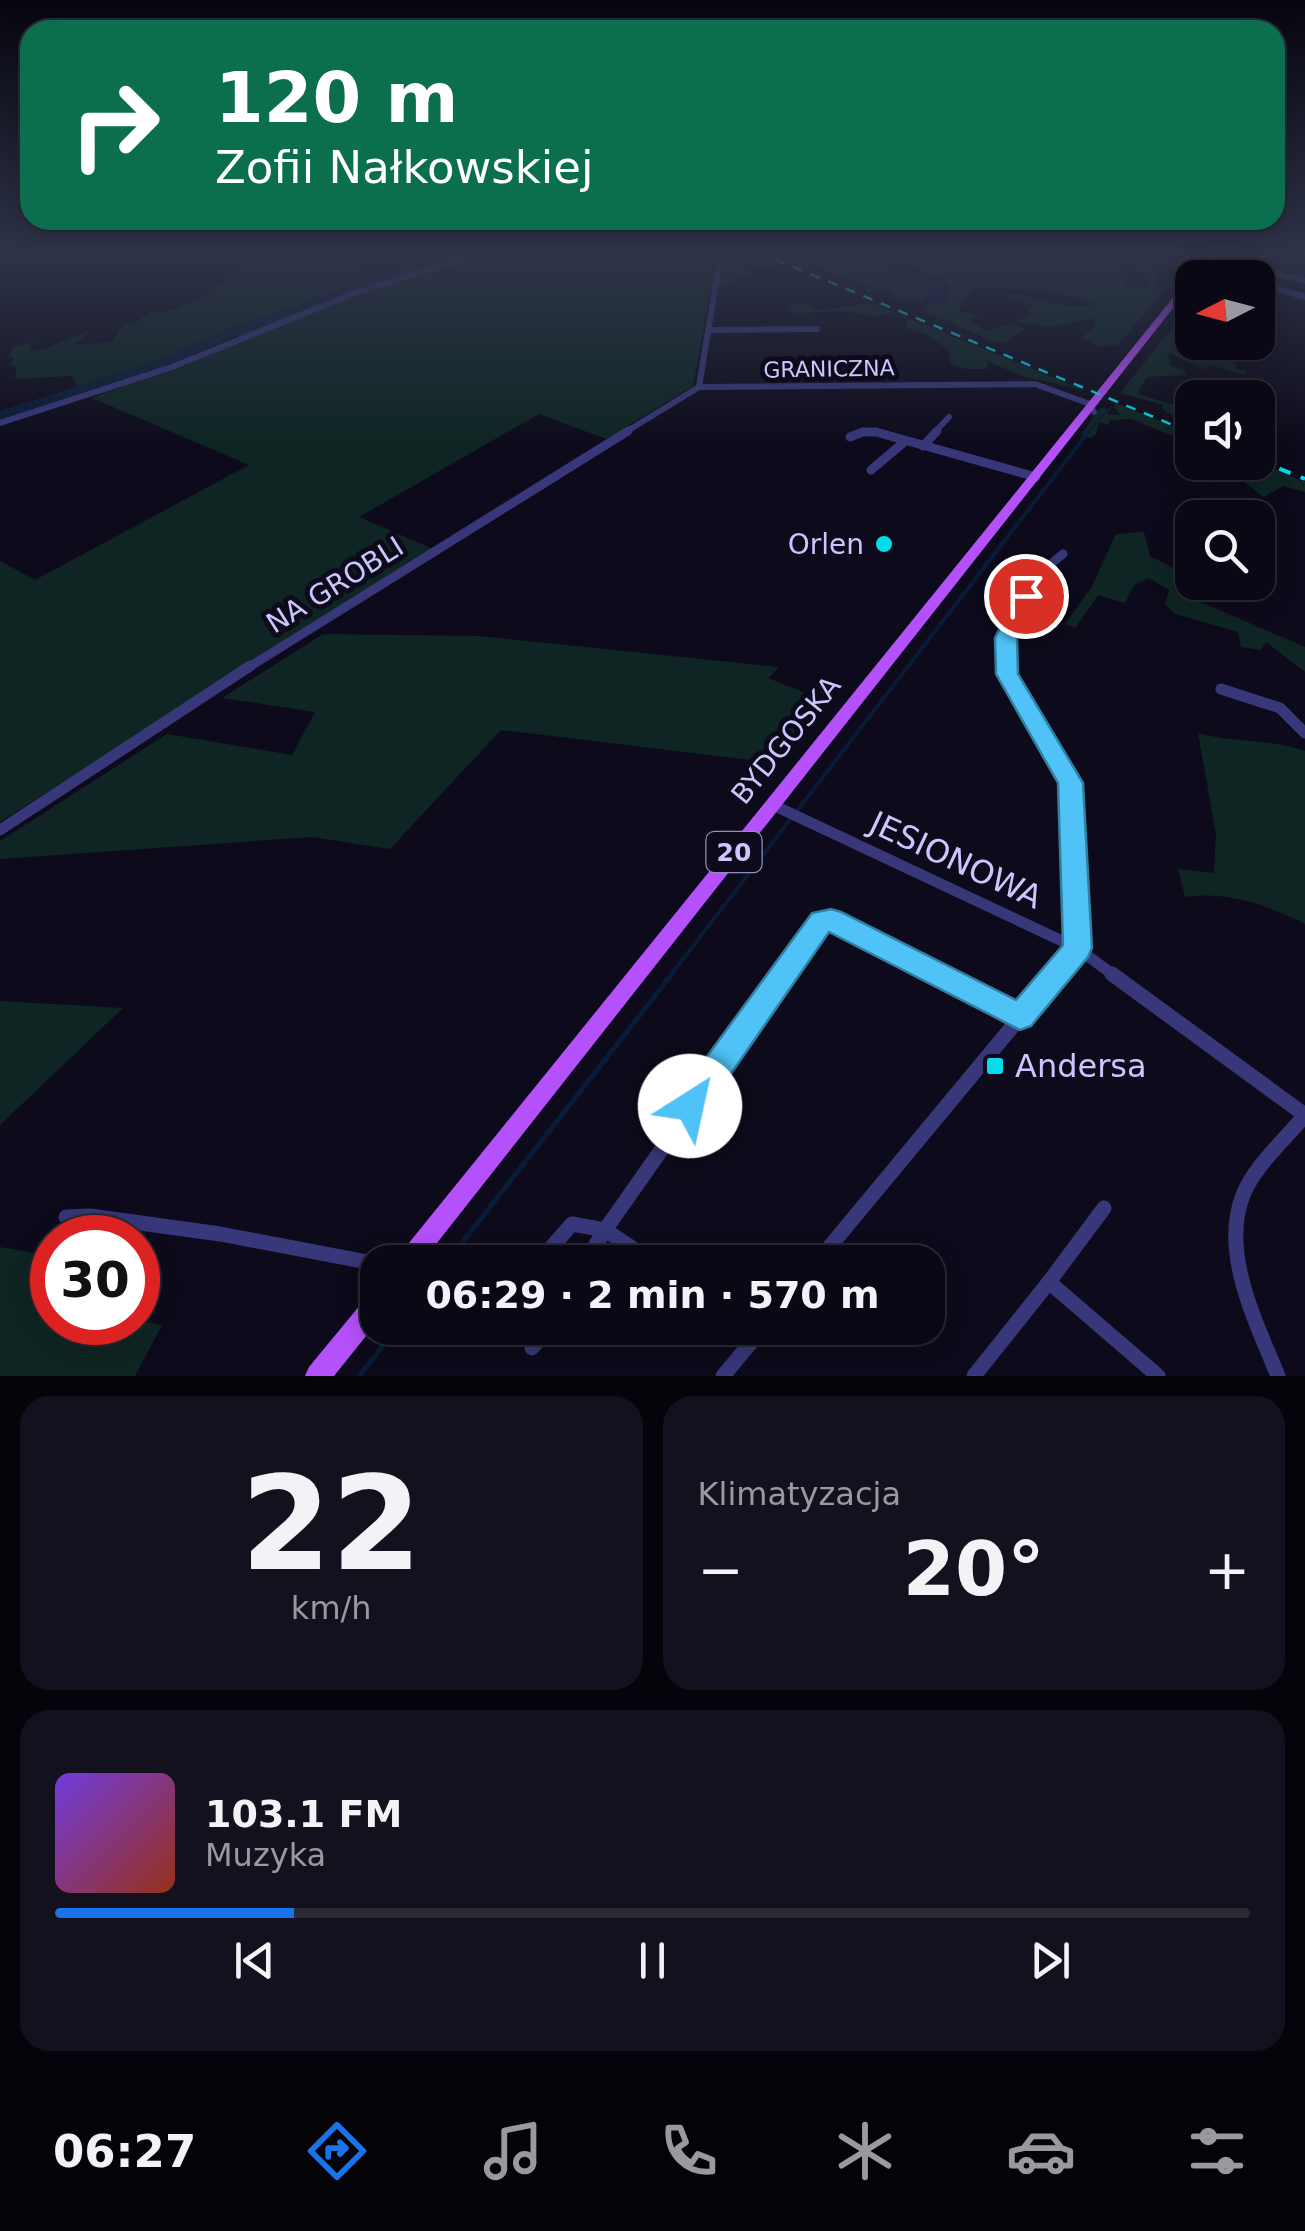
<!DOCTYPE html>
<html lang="pl">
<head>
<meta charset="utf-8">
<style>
  body { margin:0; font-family:"DejaVu Sans",sans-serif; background:#13111d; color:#f1f3f6; height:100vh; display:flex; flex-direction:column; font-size:38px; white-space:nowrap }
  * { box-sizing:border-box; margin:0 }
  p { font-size:32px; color:#999aa0 }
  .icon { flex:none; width:55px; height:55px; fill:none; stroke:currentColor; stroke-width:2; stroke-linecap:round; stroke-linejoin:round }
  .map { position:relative; height:1376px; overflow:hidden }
  .side { display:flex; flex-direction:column; gap:20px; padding:20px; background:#06040b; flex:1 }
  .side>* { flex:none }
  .top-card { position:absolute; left:20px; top:20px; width:1265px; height:210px; border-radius:30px; box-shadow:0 5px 25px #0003,0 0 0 2px #2a2934; background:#0b6e4f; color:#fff; overflow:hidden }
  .needle { width:65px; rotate:264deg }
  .tools { position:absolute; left:1175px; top:260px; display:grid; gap:20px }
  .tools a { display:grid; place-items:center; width:100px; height:100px; border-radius:20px; background:#0a0814; box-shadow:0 5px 25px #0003,0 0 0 2px #2a2934; font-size:50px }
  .speed { position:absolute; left:30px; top:1215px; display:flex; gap:20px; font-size:50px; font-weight:700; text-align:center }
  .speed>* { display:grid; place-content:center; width:130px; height:130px; border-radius:50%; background:#0a0814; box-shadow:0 5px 25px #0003,0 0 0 2px #2a2934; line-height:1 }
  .speed .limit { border:15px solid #d22; background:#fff; color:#111 }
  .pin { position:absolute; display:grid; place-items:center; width:85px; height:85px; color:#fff; margin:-42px; border:5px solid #fff; border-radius:50%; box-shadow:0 2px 10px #0007 }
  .me { position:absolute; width:110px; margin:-55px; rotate:35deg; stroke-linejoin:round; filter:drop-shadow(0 0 8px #0008) }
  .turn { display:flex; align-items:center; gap:35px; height:210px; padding:0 30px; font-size:45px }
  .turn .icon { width:130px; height:130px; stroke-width:2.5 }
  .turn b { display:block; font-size:70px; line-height:85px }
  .big { font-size:75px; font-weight:700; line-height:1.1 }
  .side .card { flex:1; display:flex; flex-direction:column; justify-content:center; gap:15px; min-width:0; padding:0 35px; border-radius:30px; background:#13111d }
  .side .dial { align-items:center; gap:0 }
  .dial b { font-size:130px; line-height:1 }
  .song { display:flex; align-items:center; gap:30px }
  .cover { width:120px; height:120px; border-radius:15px; background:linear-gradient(135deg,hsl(260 70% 55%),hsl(10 70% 35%)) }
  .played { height:10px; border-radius:5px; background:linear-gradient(90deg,#1a73e8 20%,#2a2934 20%) }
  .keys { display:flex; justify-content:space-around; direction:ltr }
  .heat { display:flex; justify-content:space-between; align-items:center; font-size:55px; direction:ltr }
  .side .tiles { flex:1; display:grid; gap:20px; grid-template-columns:1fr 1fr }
  .card:last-child { grid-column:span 2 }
  .trip { position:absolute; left:360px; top:1245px; width:585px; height:100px; border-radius:30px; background:#0a0814; box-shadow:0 5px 25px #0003,0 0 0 2px #2a2934; font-weight:700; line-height:100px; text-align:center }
  .tab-bar { display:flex; height:160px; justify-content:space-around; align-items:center; background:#040308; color:#999aa0 }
  .tab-bar .icon { width:70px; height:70px }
  .tab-bar .selected { color:#1a73e8 }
  .tab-bar b { font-size:45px; color:#f1f3f6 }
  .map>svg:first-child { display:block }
  .green { fill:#0f2523 }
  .water { fill:#091b36 }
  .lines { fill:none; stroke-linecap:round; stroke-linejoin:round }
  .stream-far2 { stroke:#091b36; stroke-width:2.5 }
  .stream-far1 { stroke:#091b36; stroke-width:4 }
  .stream { stroke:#091b36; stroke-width:5 }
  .river { fill:#091b36; fill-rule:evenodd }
  .minor-far3 { stroke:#373779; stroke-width:6 }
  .minor-far2 { stroke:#373779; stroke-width:9 }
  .minor-far1 { stroke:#373779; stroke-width:11 }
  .minor { stroke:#373779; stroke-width:15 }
  .primary { fill:#b551fa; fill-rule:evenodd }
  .rail-far1 { stroke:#06dbea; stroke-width:2.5; stroke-dasharray:10 9; stroke-linecap:butt }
  .rail { stroke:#06dbea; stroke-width:4; stroke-dasharray:12 11; stroke-linecap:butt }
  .route { fill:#4fc3f7; stroke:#337fa1; stroke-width:2.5 }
  .poi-dot { fill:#06dbea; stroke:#0d0b1b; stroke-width:4 }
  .labels { text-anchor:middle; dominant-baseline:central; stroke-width:10; stroke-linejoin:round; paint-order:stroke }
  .far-street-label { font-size:22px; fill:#cbc7fe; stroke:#0d0b1b }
  .shield { fill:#0d0b1b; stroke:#928fba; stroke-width:2.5 }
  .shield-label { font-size:25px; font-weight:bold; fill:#cbc7fe }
  .poi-label { font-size:28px; fill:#cbc7fe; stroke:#0d0b1b; text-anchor:end }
  .street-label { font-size:28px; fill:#cbc7fe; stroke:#0d0b1b }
  .near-street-label { font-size:32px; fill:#cbc7fe; stroke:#0d0b1b }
  .near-poi-label { font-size:32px; fill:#cbc7fe; stroke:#0d0b1b; text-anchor:start }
</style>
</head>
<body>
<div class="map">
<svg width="1305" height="1376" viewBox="0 0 1305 1376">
  <rect width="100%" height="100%" fill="#0d0b1b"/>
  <g class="green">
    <path d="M 435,252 L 497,252 L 485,257 L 513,252 L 755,252 L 783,264 L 772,268 L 738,266 L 753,275 L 737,275 L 727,286 L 718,286 L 714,269 L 693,386 L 606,439 L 539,414 L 359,517 L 433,549 L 0,822 L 0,561 L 35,580 L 249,465 L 92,398 L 245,337 L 230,336 L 81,393 L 72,376 L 15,379 L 16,367 L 10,364 L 14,358 L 8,357 L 12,347 L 34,342 L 30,351 C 51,351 69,335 92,331 L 73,345 L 112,342 L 123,325 L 134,324 L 152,311 L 172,311 L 199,297 L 209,297 L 206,293 L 240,272 L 237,268 L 249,253 L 256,253 L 254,256 L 258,259 L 270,255 L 358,267 L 374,278 Z"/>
    <path d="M 782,252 L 1193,252 L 1194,254 L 1184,261 L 1130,254 L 1128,260 L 1116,265 L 1126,286 L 1145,288 L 1149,281 L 1135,262 L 1145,262 C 1157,269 1158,279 1157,291 L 1169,285 L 1118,345 L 1099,347 L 1081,338 L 1096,326 L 1094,318 L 1050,327 L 1016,321 L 1033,315 L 1026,309 L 1035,306 L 1001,295 C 1028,290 1060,312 1093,305 L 1089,301 L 1041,290 L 973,287 L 958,312 L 981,315 L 969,320 L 987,331 L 1010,324 L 1024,329 L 1005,343 L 995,342 L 925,312 L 923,305 L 940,304 L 947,298 L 949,287 L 941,278 L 922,272 L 922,267 L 901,264 L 894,267 L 833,253 L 825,255 L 860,269 L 934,284 L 924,302 L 889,298 L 893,294 L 884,290 L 866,292 L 869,286 L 856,285 L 858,282 Z"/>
    <polygon points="803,302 817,310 871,303 1084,390 1025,377 984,360 988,363 986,369 965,369 951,364 949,350 925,334 907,328 906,319 891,314 874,316 844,311 798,313 790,312 787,306"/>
    <path d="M 1175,325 L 1192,330 L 1192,338 L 1184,351 L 1205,348 L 1211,356 L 1228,356 L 1238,369 L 1247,371 L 1244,375 L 1209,365 L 1207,370 L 1168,353 L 1171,366 L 1182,368 L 1187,375 L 1147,377 L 1137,394 L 1186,408 L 1192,417 C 1182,419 1168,416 1161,407 L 1164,405 L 1120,393 Z"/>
    <polygon points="1116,403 1192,434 1192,444 1132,419 1110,420 1108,425 1099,422 1096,434 1090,438 1081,435 1099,409 1105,407 1107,414 1120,415 1114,406"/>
    <polygon points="1258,462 1305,482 1305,492 1284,486 1263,497 1246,483 1202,463"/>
    <polygon points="1144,532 1150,556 1192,578 1192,582 1204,584 1196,600 1305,647 1305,672 1266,642 1261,650 1241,647 1238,632 1176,614 1165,605 1169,590 1149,578 1134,585 1125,603 1098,595 1075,628 1065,624 1091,588 1116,534"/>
    <polygon points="323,634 479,636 779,667 768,678 830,703 817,706 769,762 501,730 390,849 312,837 0,859 0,841 167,734 292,755 315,712 222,698"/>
    <path d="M 1198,733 C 1232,743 1267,738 1305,751 L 1305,924 C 1268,905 1227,891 1185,897 L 1178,869 L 1214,873 L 1216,834 Z"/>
    <polygon points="0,1001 123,1008 0,1125"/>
    <polygon points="0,1247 52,1256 52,1322 138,1320 162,1325 135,1376 0,1376"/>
  </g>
  <polygon class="water" points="840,252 999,263 1007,270 1009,283 964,276 971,273 998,279 1000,270 993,266 844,255 852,261 942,281 948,292 937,304 927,302 935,283 865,269 831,256"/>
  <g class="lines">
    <g class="stream-far2">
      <polyline points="348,252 362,267"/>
      <polyline points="1087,433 1111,407"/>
    </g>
    <polyline class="stream-far1" points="670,976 1089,431"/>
    <g class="stream">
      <polyline points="447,1262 672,974"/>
      <polyline points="359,1376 397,1328"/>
    </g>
    <polygon class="river" points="448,252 464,252 248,331 156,370 0,420 0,411 146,364 238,325"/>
    <g class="minor-far3">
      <polyline points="1210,257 1305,281"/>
      <polyline points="1201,269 1236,278"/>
      <polyline points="1258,283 1305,297"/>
      <polyline points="709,330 817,329"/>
      <polyline points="699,387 1035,384 1090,404 1094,412"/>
      <polyline points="699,387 721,252"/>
      <polyline points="0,423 169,368 355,293 485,252"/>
      <polyline points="624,433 699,387"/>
      <polyline points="857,433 880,433"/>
      <polyline points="934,433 949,417"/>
    </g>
    <g class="minor-far2">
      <polyline points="850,437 863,432 876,432 1036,477"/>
      <polyline points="923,446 937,431"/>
      <polyline points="871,470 903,443"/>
      <polyline points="246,669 628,431"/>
      <path d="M 1007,669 C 1004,622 1026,582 1063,554"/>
    </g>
    <g class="minor-far1">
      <polyline points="1007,666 1007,674 1071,783 1077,948 1054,976"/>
      <polyline points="1221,689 1280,708 1305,733"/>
      <polyline points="773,805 1077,948 1115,976"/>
      <polyline points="0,830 250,666"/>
      <polyline points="783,976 822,921 859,933 945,976"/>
    </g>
    <g class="minor">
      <polyline points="940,974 1020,1017"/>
      <polyline points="1112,974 1305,1115"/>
      <polyline points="66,1217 90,1216 220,1234 378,1264"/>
      <polyline points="550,1249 572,1224 605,1230 585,1262"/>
      <polyline points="653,1262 605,1230 785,974"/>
      <polyline points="817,1262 1056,974"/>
      <polyline points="1049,1282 1104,1208"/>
      <polyline points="532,1348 549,1328"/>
      <polyline points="723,1376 763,1328"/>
      <polyline points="974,1376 1049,1282 1158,1376"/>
      <path d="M 1278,1376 C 1257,1324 1220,1253 1243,1195 C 1255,1165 1285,1140 1305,1115"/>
    </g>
    <g class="primary">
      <polygon points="1210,252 1218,252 1199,278 1192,278 1192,284 422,1262 397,1262 400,1254"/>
      <polygon points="378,1289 378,1321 334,1376 305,1376 309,1367 370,1293"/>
    </g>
    <polyline class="rail-far1" points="758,252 1192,433"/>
    <g class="rail">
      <polyline points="1187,431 1192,433"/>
      <polyline points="1258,460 1305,479"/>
    </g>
  </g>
  <linearGradient id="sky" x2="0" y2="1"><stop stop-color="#07060f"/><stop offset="0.57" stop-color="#2f344a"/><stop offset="1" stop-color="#2f344a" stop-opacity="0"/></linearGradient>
  <rect width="1305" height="444" fill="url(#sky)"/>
  <polygon class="route" points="1026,590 1036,596 1017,638 1018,674 1083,783 1092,948 1088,957 1031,1026 1020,1030 829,932 701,1117 690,1121 678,1117 674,1106 678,1096 812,913 831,909 841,912 1016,1000 1063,945 1058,783 996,674 995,638 1015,596"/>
  <g class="poi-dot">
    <circle cx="884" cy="544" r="10"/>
    <rect x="985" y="1056" width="20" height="20" rx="5"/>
  </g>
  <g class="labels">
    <g class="far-street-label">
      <text transform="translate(829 369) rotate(-1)">GRANICZNA</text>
    </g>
    <rect class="shield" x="706.5" y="832" width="55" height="40" rx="8"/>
    <g class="shield-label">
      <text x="734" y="852">20</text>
    </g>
    <g class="poi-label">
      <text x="864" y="544">Orlen</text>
    </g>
    <g class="street-label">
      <text transform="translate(335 585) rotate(-32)">NA GROBLI</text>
      <text transform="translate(786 740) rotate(-51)">BYDGOSKA</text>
    </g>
    <g class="near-street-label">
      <text transform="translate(956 860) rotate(25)">JESIONOWA</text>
    </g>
    <g class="near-poi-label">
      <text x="1015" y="1066">Andersa</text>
    </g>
  </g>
</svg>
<div class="tools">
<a><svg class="needle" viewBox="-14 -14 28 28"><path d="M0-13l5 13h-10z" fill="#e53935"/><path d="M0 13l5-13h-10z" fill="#999aa0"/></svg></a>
<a><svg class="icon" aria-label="sound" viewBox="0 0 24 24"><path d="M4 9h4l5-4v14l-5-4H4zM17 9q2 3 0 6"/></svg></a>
<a><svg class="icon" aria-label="search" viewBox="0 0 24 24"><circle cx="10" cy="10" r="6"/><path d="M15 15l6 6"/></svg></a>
</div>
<div class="speed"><div class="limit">30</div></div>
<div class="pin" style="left:1026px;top:596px;background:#d93025"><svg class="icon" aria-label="arrive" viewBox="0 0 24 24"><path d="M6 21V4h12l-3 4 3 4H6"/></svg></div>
<svg class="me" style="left:690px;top:1106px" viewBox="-20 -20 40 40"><circle r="19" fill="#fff"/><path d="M0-13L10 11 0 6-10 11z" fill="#4fc3f7"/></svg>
<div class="trip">06:29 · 2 min · 570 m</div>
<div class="top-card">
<div class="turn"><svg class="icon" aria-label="right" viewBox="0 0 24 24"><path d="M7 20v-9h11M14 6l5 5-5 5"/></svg><div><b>120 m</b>Zofii Nałkowskiej</div></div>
</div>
</div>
<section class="side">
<div class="tiles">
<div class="card dial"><b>22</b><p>km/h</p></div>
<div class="card"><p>Klimatyzacja</p>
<div class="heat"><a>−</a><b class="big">20°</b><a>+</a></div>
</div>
<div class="card">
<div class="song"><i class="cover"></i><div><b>103.1 FM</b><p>Muzyka</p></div></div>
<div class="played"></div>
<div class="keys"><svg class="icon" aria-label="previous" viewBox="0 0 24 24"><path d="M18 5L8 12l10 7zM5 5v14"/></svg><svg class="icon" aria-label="pause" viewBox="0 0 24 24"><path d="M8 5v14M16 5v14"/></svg><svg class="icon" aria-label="next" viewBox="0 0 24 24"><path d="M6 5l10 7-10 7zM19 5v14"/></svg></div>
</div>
</div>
</section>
<nav class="tab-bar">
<b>06:27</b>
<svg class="icon selected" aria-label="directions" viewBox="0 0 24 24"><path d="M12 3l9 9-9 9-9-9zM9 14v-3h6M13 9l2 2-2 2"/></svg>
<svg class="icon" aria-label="music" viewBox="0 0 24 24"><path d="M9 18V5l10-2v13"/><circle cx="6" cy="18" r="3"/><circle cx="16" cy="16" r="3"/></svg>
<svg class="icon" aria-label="phone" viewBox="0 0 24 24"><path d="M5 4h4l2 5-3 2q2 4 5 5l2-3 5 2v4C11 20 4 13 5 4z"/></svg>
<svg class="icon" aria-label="climate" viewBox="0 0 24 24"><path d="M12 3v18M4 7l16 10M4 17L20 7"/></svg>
<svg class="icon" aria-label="car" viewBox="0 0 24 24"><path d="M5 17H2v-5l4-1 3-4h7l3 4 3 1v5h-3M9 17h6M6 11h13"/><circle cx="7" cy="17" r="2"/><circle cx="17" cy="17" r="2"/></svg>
<svg class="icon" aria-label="filters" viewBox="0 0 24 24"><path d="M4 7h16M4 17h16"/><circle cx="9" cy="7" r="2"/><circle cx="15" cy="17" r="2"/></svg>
</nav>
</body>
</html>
